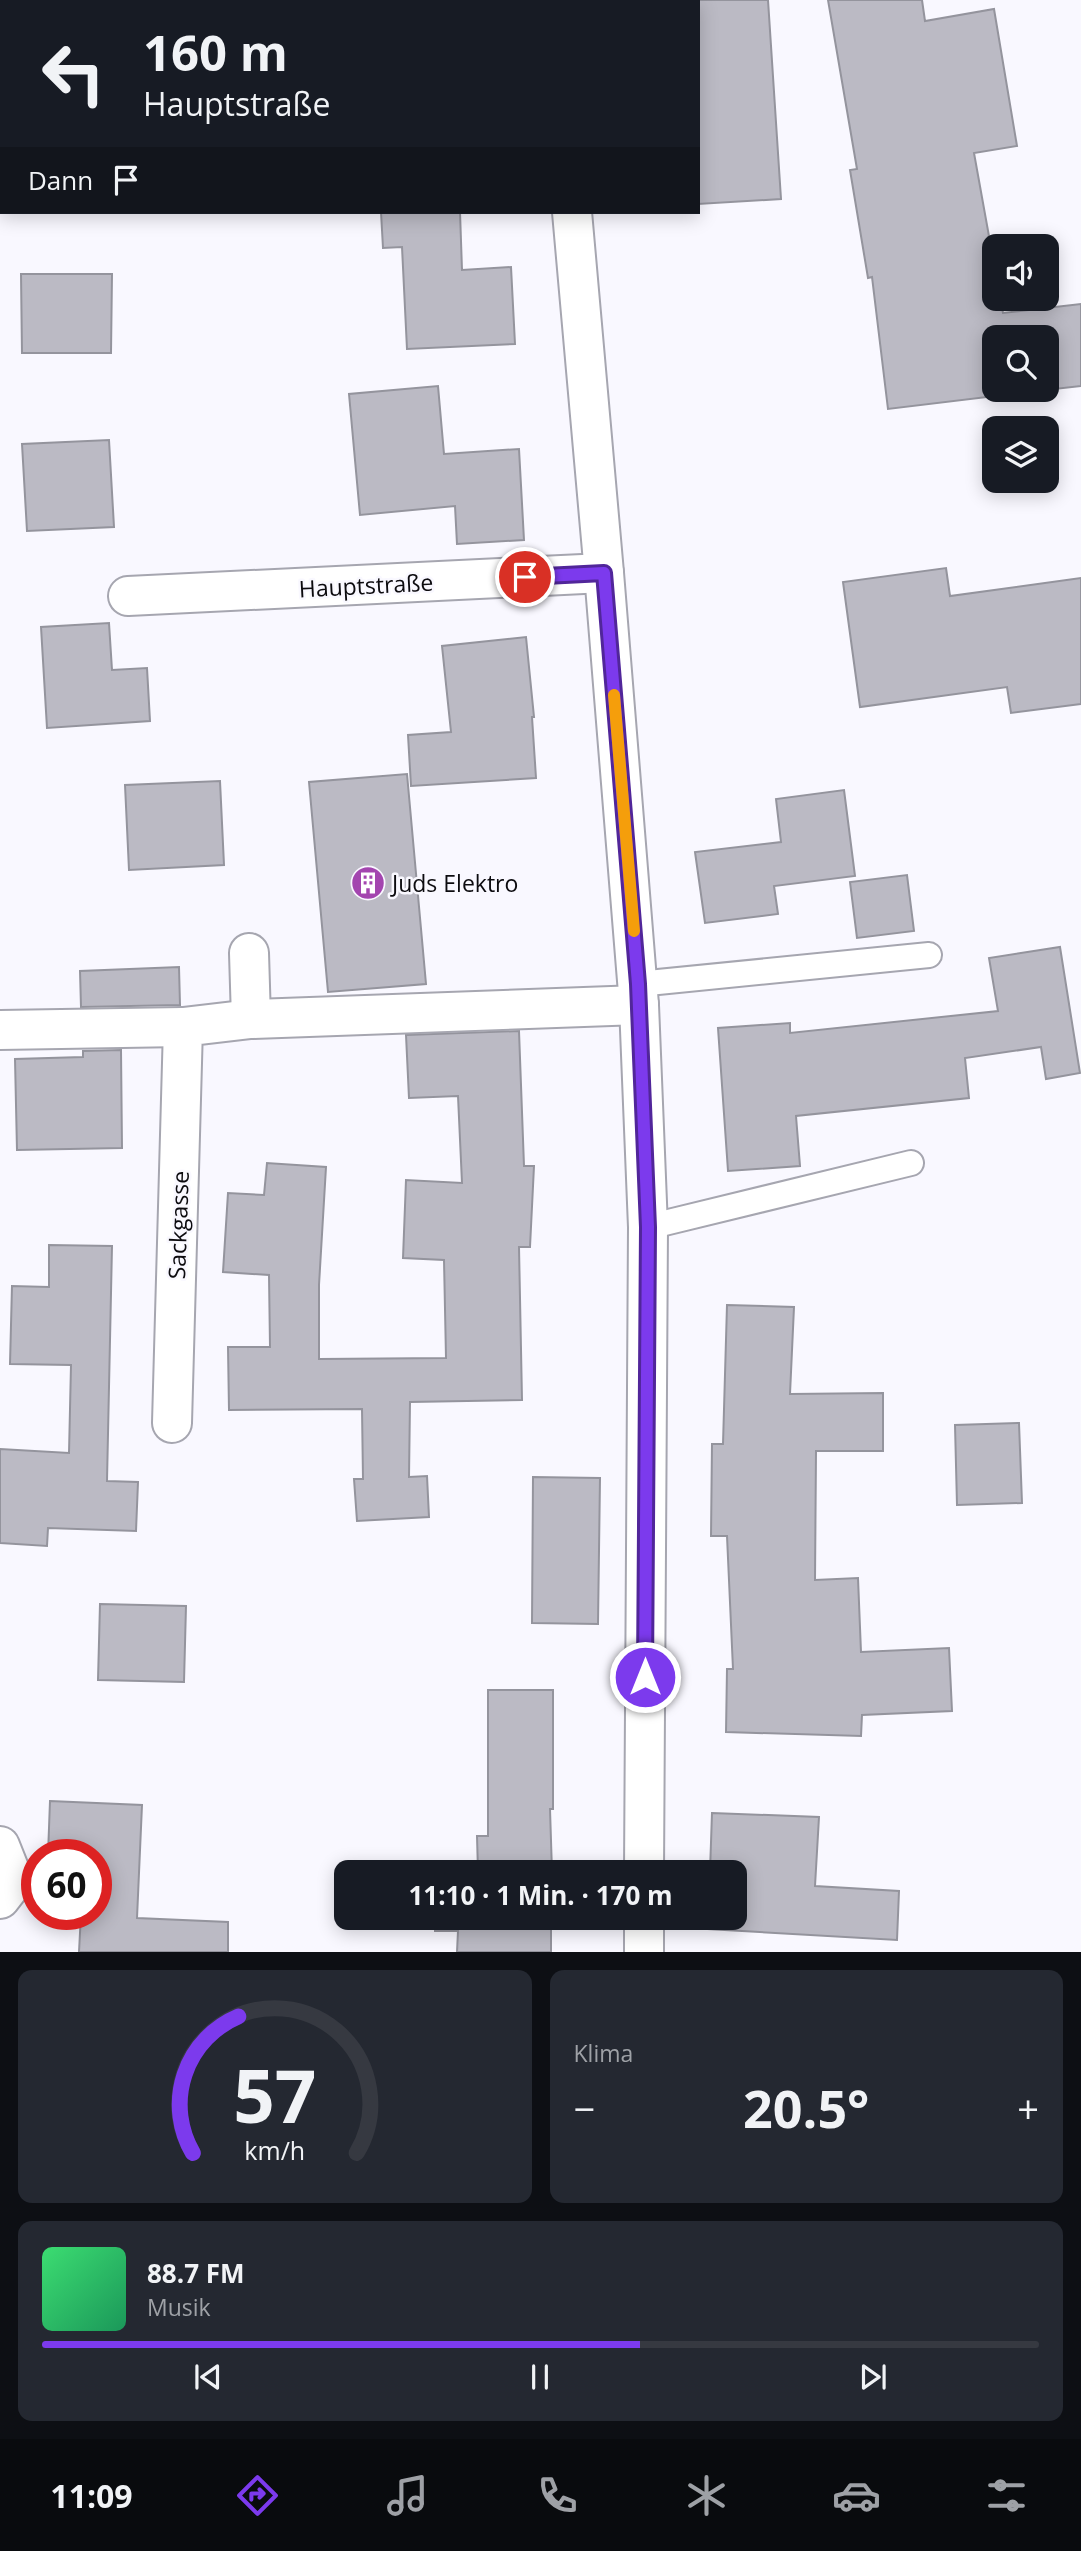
<!DOCTYPE html>
<html lang="de">
<head>
<meta charset="utf-8">
<style>
  body { margin:0; font-family:"Open Sans",sans-serif; background:#242831; color:#f1f3f6; height:100vh; display:flex; flex-direction:column; font-size:26px; white-space:nowrap }
  * { box-sizing:border-box; margin:0 }
  p { font-size:23px; color:#9ea1a6 }
  .icon { flex:none; width:38px; height:38px; fill:none; stroke:currentColor; stroke-width:2; stroke-linecap:round; stroke-linejoin:round }
  .map { position:relative; height:1952px; overflow:hidden }
  .drawer { display:flex; flex-direction:column; gap:18px; padding:18px; background:#0d0f14; flex:1 }
  .drawer>* { flex:none }
  .hud { position:absolute; left:0px; top:0px; width:700px; height:214px; box-shadow:0 4px 18px #0003; background:#171b24; color:#f1f3f6; overflow:hidden }
  .controls { position:absolute; left:982px; top:234px; display:grid; gap:14px }
  .controls a { display:grid; place-items:center; width:77px; height:77px; border-radius:14px; background:#171b24; box-shadow:0 4px 18px #0003; font-size:35px }
  .speed { position:absolute; left:21px; top:1839px; display:flex; gap:14px; font-size:35px; font-weight:700; text-align:center }
  .speed>* { display:grid; place-content:center; width:91px; height:91px; border-radius:50%; background:#171b24; box-shadow:0 4px 18px #0003; line-height:1 }
  .speed .limit { border:10px solid #d22; background:#fff; color:#111 }
  .pin { position:absolute; display:grid; place-items:center; width:60px; height:60px; color:#fff; margin:-30px; border:4px solid #fff; border-radius:50%; box-shadow:0 2px 7px #0007 }
  .me { position:absolute; width:77px; margin:-38px; rotate:0deg; stroke-linejoin:round; filter:drop-shadow(0 0 5px #0008) }
  .turn { display:flex; align-items:center; gap:24px; height:147px; padding:0 28px; font-size:32px }
  .turn .icon { width:91px; height:91px; stroke-width:2.5 }
  .turn b { display:block; font-size:49px; line-height:60px }
  .then { display:flex; align-items:center; height:66px; padding:0 28px; background:#0003; gap:14px; font-size:26px }
  .big { font-size:52px; font-weight:700; line-height:1.1 }
  .drawer .tile { flex:1; display:flex; flex-direction:column; justify-content:center; gap:10px; min-width:0; padding:0 24px; border-radius:14px; background:#242831 }
  .drawer .dial { align-items:center; gap:0 }
  .dial svg { height:182px; overflow:visible; fill:none; stroke:#363941; stroke-width:7; stroke-linecap:round; text-anchor:middle }
  .dial text { fill:#f1f3f6; stroke:none }
  .song { display:flex; align-items:center; gap:21px }
  .cover { width:84px; height:84px; border-radius:10px; background:linear-gradient(135deg,hsl(140 70% 55%),hsl(150 70% 35%)) }
  .played { height:7px; border-radius:4px; background:linear-gradient(90deg,#7c3aed 60%,#363941 60%) }
  .keys { display:flex; justify-content:space-around; direction:ltr }
  .heat { display:flex; justify-content:space-between; align-items:center; font-size:38px; direction:ltr }
  .drawer .tiles { flex:1; display:grid; gap:18px; grid-template-columns:1fr 1fr }
  .tile:last-child { grid-column:span 2 }
  .trip { position:absolute; left:334px; top:1860px; width:413px; height:70px; border-radius:14px; background:#171b24; box-shadow:0 4px 18px #0003; font-weight:700; line-height:70px; text-align:center }
  .menu { display:flex; height:112px; justify-content:space-around; align-items:center; background:#090b0e; color:#9ea1a6 }
  .menu .icon { width:49px; height:49px }
  .menu .current { color:#7c3aed }
  .menu b { font-size:32px; color:#f1f3f6 }
  .map>svg:first-child { display:block }
  .building { fill:#bbbac4; stroke:#94949d; stroke-width:2 }
  .lines { fill:none; stroke-linecap:round; stroke-linejoin:round }
  .service-casing { stroke:#a6a6b0; stroke-width:28 }
  .minor-casing { stroke:#a6a6b0; stroke-width:42 }
  .primary-casing { stroke:#a6a6b0; stroke-width:42 }
  .service { stroke:#fff; stroke-width:24 }
  .minor { stroke:#fff; stroke-width:38 }
  .primary { stroke:#fff; stroke-width:38 }
  .route-casing { stroke:#51269a; stroke-width:18 }
  .route { stroke:#7c3aed; stroke-width:12 }
  .slow { stroke:#f59e0b; stroke-width:12 }
  .labels { text-anchor:middle; dominant-baseline:central; stroke-width:5; stroke-linejoin:round; paint-order:stroke }
  .street-label { font-size:23px; fill:#0c0b0f; stroke:#f9f8ff }
  .poi-label { font-size:23px; fill:#0c0b0f; stroke:#f9f8ff; text-anchor:start }
</style>
</head>
<body>
<div class="map">
<svg width="1081" height="1953" viewBox="0 0 1081 1953">
  <rect width="100%" height="100%" fill="#f9f8ff"/>
  <g class="building">
    <polygon points="698,0 768,0 781,199 698,204"/>
    <polygon points="828,0 922,0 925,21 994,9 1017,146 974,153 994,264 994,299 1000,299 1003,313 1081,304 1081,386 1046,390 1046,338 994,338 994,390 1044,390 888,409 872,277 868,278 850,170 857,169"/>
    <polygon points="381,212 460,212 462,270 511,267 515,344 407,349 402,247 383,248"/>
    <polygon points="21,274 112,274 111,353 22,353"/>
    <polygon points="438,386 444,454 519,449 524,540 457,544 455,506 360,515 349,394"/>
    <polygon points="109,440 114,527 27,531 22,444"/>
    <polygon points="946,568 950,596 1081,578 1081,704 1011,713 1007,687 860,707 843,582"/>
    <polygon points="109,623 112,670 147,668 150,721 47,728 41,627"/>
    <polygon points="526,637 534,717 532,717 536,778 411,786 408,735 451,732 442,646"/>
    <polygon points="407,774 426,984 328,992 309,782"/>
    <polygon points="220,781 224,865 129,870 125,785"/>
    <polygon points="844,790 855,876 774,886 778,914 705,923 695,852 781,842 776,799"/>
    <polygon points="907,875 914,931 857,938 850,882"/>
    <polygon points="1060,947 1080,1073 1046,1079 1041,1047 965,1058 969,1098 796,1116 800,1166 728,1171 718,1028 790,1023 790,1033 998,1011 989,958"/>
    <polygon points="179,967 180,1005 81,1007 80,971"/>
    <polygon points="519,1031 524,1166 534,1166 530,1247 519,1247 522,1400 410,1402 409,1477 427,1476 429,1517 357,1521 354,1479 363,1479 362,1409 229,1410 228,1347 270,1347 269,1275 223,1272 228,1193 264,1195 267,1163 326,1167 319,1285 319,1359 446,1358 444,1260 403,1258 406,1180 462,1183 458,1096 409,1098 406,1035"/>
    <polygon points="121,1050 122,1148 17,1150 15,1059 83,1057 83,1051"/>
    <polygon points="49,1245 112,1246 107,1481 138,1482 136,1531 48,1528 47,1546 0,1543 0,1449 69,1453 71,1365 10,1364 12,1286 49,1287"/>
    <polygon points="727,1305 794,1307 790,1394 883,1393 883,1451 816,1451 815,1580 858,1578 861,1652 949,1648 952,1711 862,1715 861,1736 726,1732 727,1669 733,1669 727,1536 711,1536 712,1444 723,1444"/>
    <polygon points="1019,1423 1022,1503 957,1505 955,1425"/>
    <polygon points="533,1477 600,1478 598,1624 532,1623"/>
    <polygon points="100,1604 186,1606 184,1682 98,1680"/>
    <polygon points="488,1690 553,1690 553,1809 550,1809 552,1872 472,1872 478,1872 477,1836 488,1836"/>
    <polygon points="50,1801 142,1805 137,1918 228,1922 228,1952 79,1952 81,1914 96,1914 96,1855 48,1855"/>
    <polygon points="712,1813 819,1817 815,1886 899,1891 897,1940 708,1929 708,1918 735,1918 735,1872 710,1872"/>
    <polygon points="435,1918 554,1918 554,1927 551,1927 551,1952 457,1952 458,1931 435,1931"/>
  </g>
  <g class="lines">
    <g class="service-casing">
      <g id="service">
        <polyline points="638,984 929,955"/>
        <polyline points="648,1227 911,1163"/>
      </g>
    </g>
    <g class="minor-casing">
      <g id="minor">
        <polyline points="128,596 604,573"/>
        <polyline points="249,953 251,1019"/>
        <polyline points="0,1030 183,1027"/>
        <polyline points="172,1423 183,1027 251,1019 639,1005"/>
        <polyline points="0,1846 14,1881 0,1899"/>
      </g>
    </g>
    <g class="primary-casing">
      <g id="primary">
        <polyline points="553,0 553,2"/>
        <polyline points="572,212 604,573 639,1005 648,1227 644,1872"/>
        <polyline points="644,1953 644,1918"/>
      </g>
    </g>
    <use href="#service" class="service"/>
    <use href="#minor" class="minor"/>
    <use href="#primary" class="primary"/>
  </g>
  <g class="lines">
    <g class="route-casing">
      <polyline id="route" points="525,577 604,573 638,984 648,1227 645,1677"/>
    </g>
    <use href="#route" class="route"/>
    <polyline class="slow" points="614,695 634,931"/>
  </g>
  <defs>
    <g id="building-disc" transform="scale(1.75)"><circle r="9.5" fill="#a345af" stroke="#f9f8ff"/><path d="M-4-6H4V6H1V3H-1V6H-4ZM-2.5-4.3h1.7v1.8h-1.7ZM.8-4.3h1.7v1.8H.8ZM-2.5-1h1.7V.8h-1.7ZM.8-1h1.7V.8H.8Z" fill="#fff"/></g>
  </defs>
  <g fill-rule="evenodd">
    <use href="#building-disc" x="368" y="883"/>
  </g>
  <g class="labels">
    <g class="street-label">
      <text transform="translate(366 585) rotate(-3)">Hauptstraße</text>
      <text transform="translate(178 1225) rotate(-88)">Sackgasse</text>
    </g>
    <g class="poi-label">
      <text x="392" y="883">Juds Elektro</text>
    </g>
  </g>
</svg>
<div class="controls">
<a><svg class="icon" aria-label="sound" viewBox="0 0 24 24"><path d="M4 9h4l5-4v14l-5-4H4zM17 9q2 3 0 6"/></svg></a>
<a><svg class="icon" aria-label="search" viewBox="0 0 24 24"><circle cx="10" cy="10" r="6"/><path d="M15 15l6 6"/></svg></a>
<a><svg class="icon" aria-label="layers" viewBox="0 0 24 24"><path d="M12 4l9 5-9 5-9-5zM3 14l9 5 9-5"/></svg></a>
</div>
<div class="speed"><div class="limit">60</div></div>
<div class="pin" style="left:525px;top:577px;background:#d93025"><svg class="icon" aria-label="arrive" viewBox="0 0 24 24"><path d="M6 21V4h12l-3 4 3 4H6"/></svg></div>
<svg class="me" style="left:645px;top:1677px" viewBox="-20 -20 40 40"><circle r="17" fill="#7c3aed" stroke="#fff" stroke-width="3"/><path d="M0-11L8 9 0 5-8 9z" fill="#fff"/></svg>
<div class="trip">11:10 · 1 Min. · 170 m</div>
<div class="hud">
<div class="turn"><svg class="icon" aria-label="left" viewBox="0 0 24 24"><path d="M17 20v-9H6M10 6l-5 5 5 5"/></svg><div><b>160 m</b>Hauptstraße</div></div>
<div class="then">Dann<svg class="icon" aria-label="arrive" viewBox="0 0 24 24"><path d="M6 21V4h12l-3 4 3 4H6"/></svg></div>
</div>
</div>
<section class="drawer">
<div class="tiles">
<div class="tile dial"><svg viewBox="0 0 100 80">
<path d="M14 69A42 42 0 1 1 86 69"/>
<path d="M14 69A42 42 0 0 1 34 9" stroke="#7c3aed"/>
<text x="50" y="56" font-size="32" font-weight="700">57</text>
<text x="50" y="72" font-size="11">km/h</text>
</svg></div>
<div class="tile"><p>Klima</p>
<div class="heat"><a>−</a><b class="big">20.5°</b><a>+</a></div>
</div>
<div class="tile">
<div class="song"><i class="cover"></i><div><b>88.7 FM</b><p>Musik</p></div></div>
<div class="played"></div>
<div class="keys"><svg class="icon" aria-label="previous" viewBox="0 0 24 24"><path d="M18 5L8 12l10 7zM5 5v14"/></svg><svg class="icon" aria-label="pause" viewBox="0 0 24 24"><path d="M8 5v14M16 5v14"/></svg><svg class="icon" aria-label="next" viewBox="0 0 24 24"><path d="M6 5l10 7-10 7zM19 5v14"/></svg></div>
</div>
</div>
</section>
<nav class="menu">
<b>11:09</b>
<svg class="icon current" aria-label="directions" viewBox="0 0 24 24"><path d="M12 3l9 9-9 9-9-9zM9 14v-3h6M13 9l2 2-2 2"/></svg>
<svg class="icon" aria-label="music" viewBox="0 0 24 24"><path d="M9 18V5l10-2v13"/><circle cx="6" cy="18" r="3"/><circle cx="16" cy="16" r="3"/></svg>
<svg class="icon" aria-label="phone" viewBox="0 0 24 24"><path d="M5 4h4l2 5-3 2q2 4 5 5l2-3 5 2v4C11 20 4 13 5 4z"/></svg>
<svg class="icon" aria-label="climate" viewBox="0 0 24 24"><path d="M12 3v18M4 7l16 10M4 17L20 7"/></svg>
<svg class="icon" aria-label="car" viewBox="0 0 24 24"><path d="M5 17H2v-5l4-1 3-4h7l3 4 3 1v5h-3M9 17h6M6 11h13"/><circle cx="7" cy="17" r="2"/><circle cx="17" cy="17" r="2"/></svg>
<svg class="icon" aria-label="filters" viewBox="0 0 24 24"><path d="M4 7h16M4 17h16"/><circle cx="9" cy="7" r="2"/><circle cx="15" cy="17" r="2"/></svg>
</nav>
</body>
</html>
